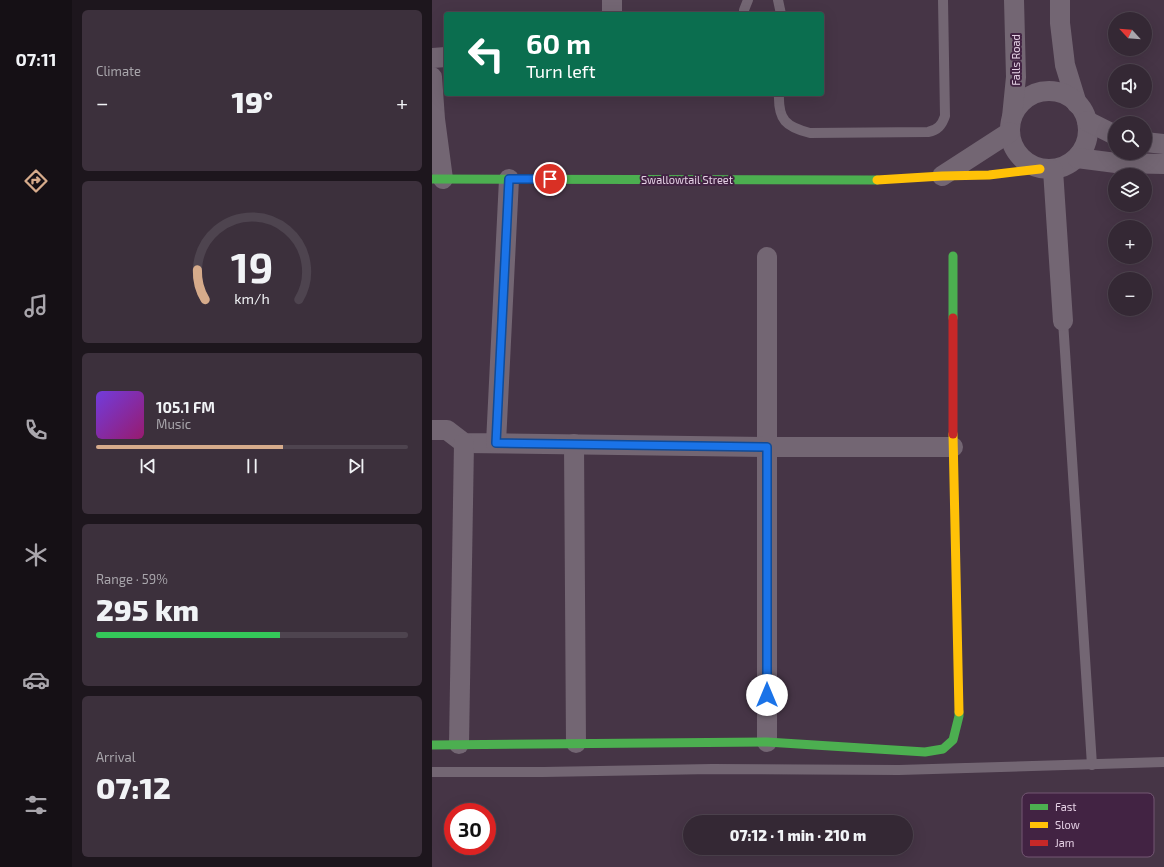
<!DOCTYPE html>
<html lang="en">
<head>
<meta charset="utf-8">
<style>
  body { margin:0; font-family:"Exo 2",sans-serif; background:#3c303c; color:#f1f3f6; height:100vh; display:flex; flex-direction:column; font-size:15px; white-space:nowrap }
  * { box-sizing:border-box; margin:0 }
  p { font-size:13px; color:#a9a6ac }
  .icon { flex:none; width:22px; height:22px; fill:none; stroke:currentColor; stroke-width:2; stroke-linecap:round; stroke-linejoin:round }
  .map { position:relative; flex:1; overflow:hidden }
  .details { display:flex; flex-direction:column; gap:10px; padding:10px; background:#1d161d; width:360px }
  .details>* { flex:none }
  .banner { position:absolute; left:12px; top:12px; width:380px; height:84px; border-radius:4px; box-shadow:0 4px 16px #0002,0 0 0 1px #4e444f; background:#0b6e4f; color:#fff; overflow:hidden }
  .needle { width:26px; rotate:296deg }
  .tools { position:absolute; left:676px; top:12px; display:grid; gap:8px }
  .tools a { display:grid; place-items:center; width:44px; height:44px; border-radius:50%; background:#342834; box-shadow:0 4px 16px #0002,0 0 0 1px #4e444f; font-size:20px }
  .speed { position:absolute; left:12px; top:803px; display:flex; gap:8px; font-size:20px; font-weight:700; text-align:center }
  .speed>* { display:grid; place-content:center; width:52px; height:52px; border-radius:50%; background:#342834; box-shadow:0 4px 16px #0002,0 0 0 1px #4e444f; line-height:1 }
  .speed .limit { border:6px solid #d22; background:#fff; color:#111 }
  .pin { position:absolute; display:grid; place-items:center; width:34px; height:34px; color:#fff; margin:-17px; border:2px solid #fff; border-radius:50%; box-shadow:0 1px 4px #0007 }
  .me { position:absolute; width:44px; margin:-22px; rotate:0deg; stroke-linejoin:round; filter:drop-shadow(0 0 3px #0008) }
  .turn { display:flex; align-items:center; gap:14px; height:84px; padding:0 16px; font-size:18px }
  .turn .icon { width:52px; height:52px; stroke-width:2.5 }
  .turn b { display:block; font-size:28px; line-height:34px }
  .big { font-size:30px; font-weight:800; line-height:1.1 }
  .details .widget { flex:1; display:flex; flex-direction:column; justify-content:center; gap:6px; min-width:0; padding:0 14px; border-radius:6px; background:#3c303c }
  .details .dial { align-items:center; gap:0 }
  .dial svg { height:104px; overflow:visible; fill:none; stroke:#4e444f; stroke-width:7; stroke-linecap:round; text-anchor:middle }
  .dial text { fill:#f1f3f6; stroke:none }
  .song { display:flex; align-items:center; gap:12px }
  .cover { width:48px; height:48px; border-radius:6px; background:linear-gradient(135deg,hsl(260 70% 55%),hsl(320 70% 35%)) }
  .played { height:4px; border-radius:2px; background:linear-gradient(90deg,#d6ab8b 60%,#4e444f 60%) }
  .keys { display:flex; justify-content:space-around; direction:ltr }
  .heat { display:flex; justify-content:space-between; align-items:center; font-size:22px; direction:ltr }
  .charge { height:6px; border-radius:3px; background:linear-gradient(90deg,#34c759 59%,#4e444f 0) }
  .trip { position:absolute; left:251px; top:815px; width:230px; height:40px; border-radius:20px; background:#342834; box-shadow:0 4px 16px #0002,0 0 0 1px #4e444f; font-weight:800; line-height:40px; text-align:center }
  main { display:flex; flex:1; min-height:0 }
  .tab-bar { display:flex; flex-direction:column; width:72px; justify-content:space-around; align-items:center; background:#151015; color:#a9a6ac }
  .tab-bar .icon { width:28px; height:28px }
  .tab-bar .selected { color:#d6ab8b }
  .tab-bar b { font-size:18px; color:#f1f3f6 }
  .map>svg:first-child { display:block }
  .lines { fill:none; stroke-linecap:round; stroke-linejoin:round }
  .lane { stroke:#736673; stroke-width:10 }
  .street { stroke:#736673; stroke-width:20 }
  .fast { stroke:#4caf50; stroke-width:9 }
  .slow { stroke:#ffc107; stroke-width:9 }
  .jam { stroke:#c62828; stroke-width:9 }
  .route-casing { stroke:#114b97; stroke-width:10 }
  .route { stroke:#1a73e8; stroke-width:7 }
  .labels { text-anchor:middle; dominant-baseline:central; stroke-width:4; stroke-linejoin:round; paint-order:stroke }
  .street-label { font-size:11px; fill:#e4d0e4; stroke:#422343 }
  .key { fill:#422343; stroke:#735773; stroke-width:1 }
  .key-label { font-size:11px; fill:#e4d0e4 }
</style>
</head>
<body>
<main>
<nav class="tab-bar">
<b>07:11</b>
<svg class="icon selected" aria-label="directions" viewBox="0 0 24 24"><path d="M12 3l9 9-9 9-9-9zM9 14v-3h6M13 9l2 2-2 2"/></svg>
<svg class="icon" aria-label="music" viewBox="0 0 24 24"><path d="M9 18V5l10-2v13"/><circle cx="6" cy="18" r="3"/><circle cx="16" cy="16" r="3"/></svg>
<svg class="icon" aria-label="phone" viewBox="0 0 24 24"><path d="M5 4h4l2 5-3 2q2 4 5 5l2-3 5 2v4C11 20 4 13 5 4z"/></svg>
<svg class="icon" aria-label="climate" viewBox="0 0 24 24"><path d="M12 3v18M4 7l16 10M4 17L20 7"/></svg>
<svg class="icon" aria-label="car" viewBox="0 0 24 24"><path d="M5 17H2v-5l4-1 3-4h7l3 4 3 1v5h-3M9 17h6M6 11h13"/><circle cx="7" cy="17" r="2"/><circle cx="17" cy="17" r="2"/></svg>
<svg class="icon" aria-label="filters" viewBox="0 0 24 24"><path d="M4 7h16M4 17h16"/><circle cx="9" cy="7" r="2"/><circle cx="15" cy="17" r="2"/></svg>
</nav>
<section class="details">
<div class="widget"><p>Climate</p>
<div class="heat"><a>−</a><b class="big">19°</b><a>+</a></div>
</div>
<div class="widget dial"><svg viewBox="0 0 100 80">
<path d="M14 69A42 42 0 1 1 86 69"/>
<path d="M14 69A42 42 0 0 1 8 46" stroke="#d6ab8b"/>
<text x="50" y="56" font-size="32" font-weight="700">19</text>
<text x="50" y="72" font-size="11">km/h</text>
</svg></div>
<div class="widget">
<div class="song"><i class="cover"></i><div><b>105.1 FM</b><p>Music</p></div></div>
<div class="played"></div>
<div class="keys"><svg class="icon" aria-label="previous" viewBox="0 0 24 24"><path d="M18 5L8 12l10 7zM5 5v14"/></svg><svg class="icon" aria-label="pause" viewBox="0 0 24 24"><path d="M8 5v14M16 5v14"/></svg><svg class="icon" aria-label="next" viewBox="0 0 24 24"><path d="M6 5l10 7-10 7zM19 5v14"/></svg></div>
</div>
<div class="widget"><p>Range · 59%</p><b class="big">295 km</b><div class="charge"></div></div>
<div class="widget"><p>Arrival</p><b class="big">07:12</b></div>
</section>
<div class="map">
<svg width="732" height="867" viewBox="0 0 732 867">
  <rect width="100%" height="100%" fill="#463546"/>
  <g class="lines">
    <g class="lane">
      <polyline points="346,0 349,14"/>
      <polyline points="312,14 312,10 316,0"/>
      <path d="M 347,94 C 346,120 354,127 378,133 L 496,132 C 506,130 510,125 513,116 L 511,0"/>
      <polyline points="631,321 660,765"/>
      <polyline points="0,772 111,772 280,769 467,770 732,762"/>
    </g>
    <g class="street">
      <polyline points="628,0 628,23 633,65 645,104"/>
      <polyline points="180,14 180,0"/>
      <polyline points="0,58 14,57"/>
      <polyline points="0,77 3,119 11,179"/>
      <circle cx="617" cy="130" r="39"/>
      <polyline points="580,117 584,77 582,0"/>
      <polyline points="655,121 683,135"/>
      <polyline points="713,142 732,144"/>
      <polyline points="645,158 684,163 732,164"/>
      <polyline points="621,170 631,321"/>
      <polyline points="510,176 578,132"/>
      <polyline points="335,257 335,742"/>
      <polyline points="0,430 15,430 32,443 335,447 521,447"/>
      <polyline points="64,443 77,179"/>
      <polyline points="142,444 144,743"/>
      <polyline points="27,744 32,443"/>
    </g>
    <g class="fast">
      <polyline points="0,179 445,180"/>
      <polyline points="521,256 521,318"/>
      <polyline points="0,745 335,742 493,752 511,749 521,740 527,716 527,712"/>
    </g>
    <g class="slow">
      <polyline points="445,180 510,176 557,175 608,169"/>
      <polyline points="521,434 527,712"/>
    </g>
    <polyline class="jam" points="521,318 521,434"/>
  </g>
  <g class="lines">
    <g class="route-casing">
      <polyline id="route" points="118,179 77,179 64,443 335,447 335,695"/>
    </g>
    <use href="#route" class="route"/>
  </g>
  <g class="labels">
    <g class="street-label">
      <text transform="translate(583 60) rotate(-90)">Falls Road</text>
      <text x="255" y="179">Swallowtail Street</text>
    </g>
  </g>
  <rect x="590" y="793" width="132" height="64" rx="6" class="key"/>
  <rect x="598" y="804" width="18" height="6" fill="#4caf50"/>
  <rect x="598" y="822" width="18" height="6" fill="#ffc107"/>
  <rect x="598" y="840" width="18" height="6" fill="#c62828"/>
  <g class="key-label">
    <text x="623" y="811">Fast</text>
    <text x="623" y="829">Slow</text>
    <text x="623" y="847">Jam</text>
  </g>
</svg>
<div class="tools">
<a><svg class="needle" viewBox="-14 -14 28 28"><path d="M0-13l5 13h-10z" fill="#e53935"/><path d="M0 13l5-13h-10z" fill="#a9a6ac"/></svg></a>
<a><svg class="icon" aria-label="sound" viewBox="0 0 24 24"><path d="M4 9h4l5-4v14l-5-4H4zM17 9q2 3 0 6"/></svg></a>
<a><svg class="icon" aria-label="search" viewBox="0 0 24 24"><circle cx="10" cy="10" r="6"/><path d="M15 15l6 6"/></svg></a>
<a><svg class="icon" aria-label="layers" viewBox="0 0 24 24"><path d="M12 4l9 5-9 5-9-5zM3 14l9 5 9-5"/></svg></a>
<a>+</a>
<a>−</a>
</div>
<div class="speed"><div class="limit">30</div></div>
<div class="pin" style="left:118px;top:179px;background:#d93025"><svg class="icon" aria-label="arrive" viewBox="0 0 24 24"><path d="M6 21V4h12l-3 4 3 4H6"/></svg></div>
<svg class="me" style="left:335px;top:695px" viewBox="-20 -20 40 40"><circle r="19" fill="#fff"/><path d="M0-13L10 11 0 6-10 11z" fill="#1a73e8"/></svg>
<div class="trip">07:12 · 1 min · 210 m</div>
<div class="banner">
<div class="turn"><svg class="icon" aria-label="left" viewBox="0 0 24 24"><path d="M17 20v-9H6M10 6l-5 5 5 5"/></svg><div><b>60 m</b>Turn left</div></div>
</div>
</div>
</main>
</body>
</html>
